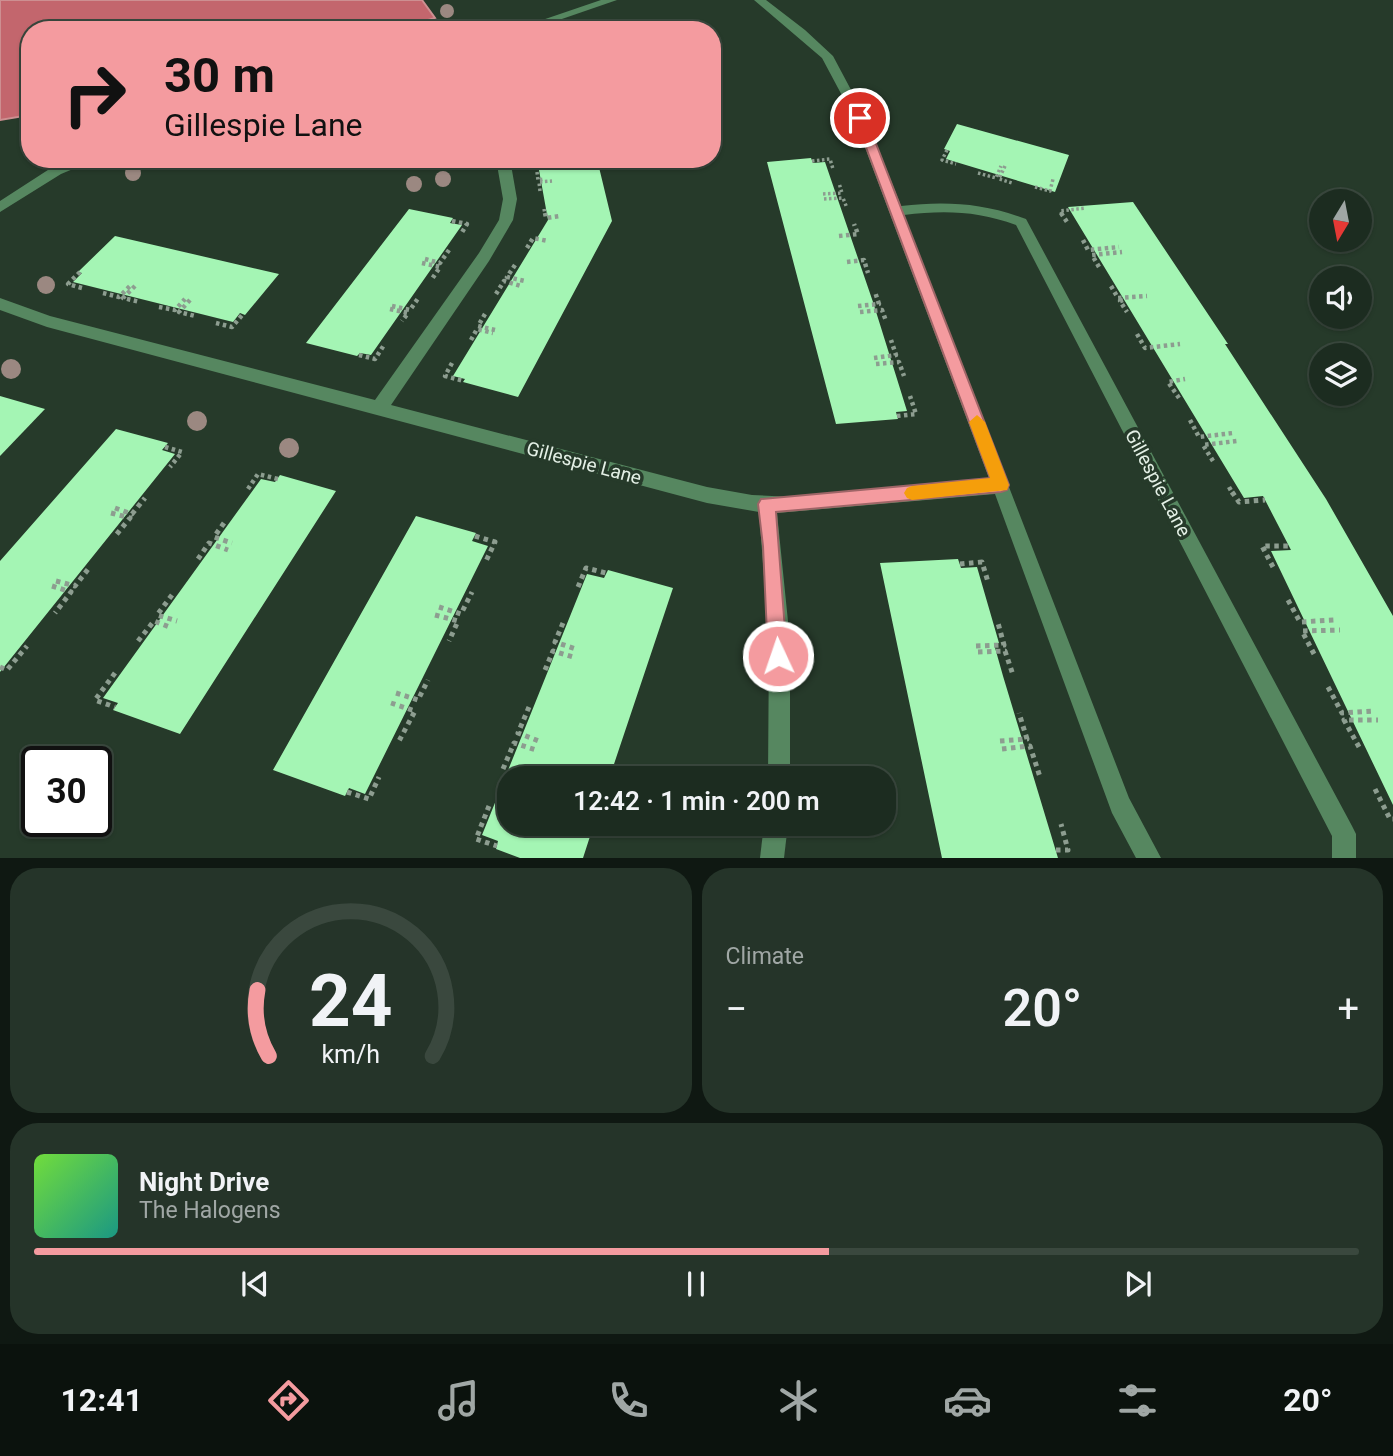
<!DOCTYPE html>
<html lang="en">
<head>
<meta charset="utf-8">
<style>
  body { margin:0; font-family:Roboto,sans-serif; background:#253429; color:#f1f3f6; height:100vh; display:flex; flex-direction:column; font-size:26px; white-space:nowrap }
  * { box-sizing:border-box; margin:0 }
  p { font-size:23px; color:#a0a7a5 }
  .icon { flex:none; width:38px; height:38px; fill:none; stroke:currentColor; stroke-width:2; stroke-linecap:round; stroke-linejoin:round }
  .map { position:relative; height:858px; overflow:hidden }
  .panel { display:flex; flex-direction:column; gap:10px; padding:10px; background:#0f1812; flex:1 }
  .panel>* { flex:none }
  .top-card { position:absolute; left:21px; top:21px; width:700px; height:147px; border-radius:28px; box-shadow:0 2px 5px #0004,0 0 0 2px #3a483e; background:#f49b9f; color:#111; overflow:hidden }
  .needle { width:46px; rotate:190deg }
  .fabs { position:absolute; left:1309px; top:189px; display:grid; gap:14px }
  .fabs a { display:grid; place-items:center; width:63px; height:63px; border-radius:50%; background:#1c2c20; box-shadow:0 2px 5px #0004,0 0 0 2px #3a483e; font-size:35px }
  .speed { position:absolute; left:21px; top:746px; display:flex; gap:14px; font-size:35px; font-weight:700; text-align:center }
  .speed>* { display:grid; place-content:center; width:91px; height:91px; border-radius:50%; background:#1c2c20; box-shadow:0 2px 5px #0004,0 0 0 2px #3a483e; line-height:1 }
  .speed .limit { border:4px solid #111; border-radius:10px; background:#fff; color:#111 }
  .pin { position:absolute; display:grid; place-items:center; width:60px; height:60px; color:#fff; margin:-30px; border:4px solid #fff; border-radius:50%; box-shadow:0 2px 7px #0007 }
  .me { position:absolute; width:77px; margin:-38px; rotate:357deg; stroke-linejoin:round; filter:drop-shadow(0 0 5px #0008) }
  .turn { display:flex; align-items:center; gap:24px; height:147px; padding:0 28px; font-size:32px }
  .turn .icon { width:91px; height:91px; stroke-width:2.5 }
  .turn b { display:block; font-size:49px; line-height:60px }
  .big { font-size:52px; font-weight:600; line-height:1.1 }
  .panel .tile { flex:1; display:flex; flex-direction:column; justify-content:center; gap:10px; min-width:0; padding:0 24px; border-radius:28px; background:#253429 }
  .panel .dial { align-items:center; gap:0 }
  .dial svg { height:182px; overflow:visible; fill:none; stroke:#3a483e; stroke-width:7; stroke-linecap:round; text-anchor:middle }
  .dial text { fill:#f1f3f6; stroke:none }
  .song { display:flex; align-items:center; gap:21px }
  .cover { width:84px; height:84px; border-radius:10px; background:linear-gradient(135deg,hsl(100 70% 55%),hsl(170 70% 35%)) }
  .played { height:7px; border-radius:4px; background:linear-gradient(90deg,#f49b9f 60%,#3a483e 60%) }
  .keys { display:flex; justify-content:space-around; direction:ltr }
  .heat { display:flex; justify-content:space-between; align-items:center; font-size:38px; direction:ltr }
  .panel .tiles { flex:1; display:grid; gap:10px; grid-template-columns:1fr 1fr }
  .tile:last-child { grid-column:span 2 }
  .trip { position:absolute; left:497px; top:766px; width:399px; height:70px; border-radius:28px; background:#1c2c20; box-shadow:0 2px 5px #0004,0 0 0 2px #3a483e; font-weight:600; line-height:70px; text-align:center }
  .menu { display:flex; height:112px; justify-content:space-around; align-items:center; background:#0b120d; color:#a0a7a5 }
  .menu .icon { width:49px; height:49px }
  .menu .active { color:#f49b9f }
  .menu b { font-size:32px; color:#f1f3f6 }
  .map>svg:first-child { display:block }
  .water { fill:#c3666d; stroke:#cd8f91; stroke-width:2 }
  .building { fill:#a4f5b4 }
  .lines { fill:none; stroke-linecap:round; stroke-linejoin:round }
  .path-far2 { stroke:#8d9d90; stroke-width:3.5; stroke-dasharray:2.5 2.5; stroke-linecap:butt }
  .path-far1 { stroke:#8d9d90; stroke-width:4.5; stroke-dasharray:3.5 3.5; stroke-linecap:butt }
  .path { stroke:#8d9d90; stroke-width:5; stroke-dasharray:4.5 4.5; stroke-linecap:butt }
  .minor { fill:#568760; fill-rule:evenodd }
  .tree { fill:#9b8881 }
  .route { fill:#f49b9f; stroke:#9f6567; stroke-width:2 }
  .slow { fill:#f59e0b }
  .labels { text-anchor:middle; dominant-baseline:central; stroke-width:7; stroke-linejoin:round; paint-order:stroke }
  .street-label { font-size:19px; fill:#e4f0e6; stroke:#263a2a }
</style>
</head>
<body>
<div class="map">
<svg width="1393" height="858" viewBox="0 0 1393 858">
  <rect width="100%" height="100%" fill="#263a2a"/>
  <polygon class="water" points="0,0 422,0 435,18 394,30 30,30 30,115 0,120"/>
  <g class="building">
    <polygon points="957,124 1069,155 1055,192 946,159 950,151 944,149"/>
    <polygon points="811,158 813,163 825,162 873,302 907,411 896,412 898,419 836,424 767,162"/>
    <polygon points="537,159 597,159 612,221 518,397 463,382 465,379 453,376 548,220"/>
    <polygon points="1133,202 1228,344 1225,344 1326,499 1393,616 1393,805 1271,551 1291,550 1263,496 1244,498 1068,207"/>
    <polygon points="409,209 453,218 450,223 462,225 371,355 360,353 357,356 306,343"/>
    <polygon points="115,236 279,274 245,315 240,313 233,322 73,282 82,273 78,272"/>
    <polygon points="0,396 45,409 0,456"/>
    <polygon points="116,429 168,443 162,450 175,454 0,672 0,561"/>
    <polygon points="280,475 336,491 180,734 113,710 118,703 103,698 261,479 275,482"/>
    <polygon points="416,516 476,533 472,541 488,546 365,794 349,788 345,796 273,770"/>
    <polygon points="958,559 961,568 977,567 999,643 994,644 1003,676 1058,858 942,858 880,563"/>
    <polygon points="608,570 673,588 609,779 509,779 509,824 594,824 583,858 520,858 496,849 498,841 482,835 587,574 604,578"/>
  </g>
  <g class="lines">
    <g class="path-far2">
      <polyline points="947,150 942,160 956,164"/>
      <polyline points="812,161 830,159 833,169"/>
      <polyline points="1005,166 999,179 1012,183"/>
      <polyline points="537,172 538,180 544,179"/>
      <polyline points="978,173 996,178 1001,166"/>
      <polyline points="1035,187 1050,191 1053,179"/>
      <polyline points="540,191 539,182 552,181"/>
      <polyline points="823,194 842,193 839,183"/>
      <polyline points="824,199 843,198 847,208"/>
      <polyline points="544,209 545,214"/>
      <polyline points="1062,214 1060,211 1086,208"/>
    </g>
    <g class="path-far1">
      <polyline points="545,213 546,218 560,216"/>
      <polyline points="1061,213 1067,222"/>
      <polyline points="452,221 467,224 461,234"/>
      <polyline points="839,236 858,234 854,224"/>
      <polyline points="1083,240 1088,250 1119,247"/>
      <polyline points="527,248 533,238 548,241"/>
      <polyline points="425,259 440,263 449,250"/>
      <polyline points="847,262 864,260 868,273"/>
      <polyline points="422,263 440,267 432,279"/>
      <polyline points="515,265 507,277 525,281"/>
      <polyline points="1099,267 1092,255 1122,252"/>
      <polyline points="80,272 68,284 82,288"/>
      <polyline points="135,286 123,298 140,302"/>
      <polyline points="1111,286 1118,298 1147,296"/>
      <polyline points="103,293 119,297 131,285"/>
      <polyline points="496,294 504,281 521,286"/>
      <polyline points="190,300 179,312 195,316"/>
      <polyline points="1123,300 1120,301 1127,312"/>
      <polyline points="392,306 410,310 419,297"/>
      <polyline points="858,306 879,304 875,292"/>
      <polyline points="159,307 175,310 185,299"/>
      <polyline points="390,309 408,313 402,321"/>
      <polyline points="860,312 882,310 886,321"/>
      <polyline points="485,314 478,326 495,330"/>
      <polyline points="216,323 232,327 243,314"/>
      <polyline points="1137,334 1145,348 1180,344"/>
      <polyline points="471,340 477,329 493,333"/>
      <polyline points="359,355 375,359 384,345"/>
      <polyline points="874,358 896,355 891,340"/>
      <polyline points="452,363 445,376 464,381"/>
      <polyline points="876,364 899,362 904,376"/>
      <polyline points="1179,398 1168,382 1185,379"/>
      <polyline points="897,416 916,414 910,396"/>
      <polyline points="1190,420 1199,437 1233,433"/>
      <polyline points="165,447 182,452 170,467"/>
      <polyline points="1213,461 1203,445 1237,441"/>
      <polyline points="1229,487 1233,494"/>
      <polyline points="248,489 258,474 278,479"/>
    </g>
    <g class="path">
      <polyline points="1232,492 1239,502 1265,500"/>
      <polyline points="115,508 132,514 145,498"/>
      <polyline points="111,513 130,518 116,535"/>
      <polyline points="224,523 214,537 232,543"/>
      <polyline points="475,536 495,542 486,561"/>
      <polyline points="198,559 209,543 228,550"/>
      <polyline points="960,564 982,562 988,582"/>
      <polyline points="1273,567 1262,546 1289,546"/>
      <polyline points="56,581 75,586 89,568"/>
      <polyline points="52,586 71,592 55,613"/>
      <polyline points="578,587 586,568 606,573"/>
      <polyline points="172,595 157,615 177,621"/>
      <polyline points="1288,600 1300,622 1335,620"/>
      <polyline points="439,607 461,614 472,592"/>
      <polyline points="435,615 458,621 449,641"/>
      <polyline points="563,623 555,642 576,649"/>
      <polyline points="138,641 154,621 172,628"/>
      <polyline points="976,646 1004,645 998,623"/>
      <polyline points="978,652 1005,651 1013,675"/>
      <polyline points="1314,654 1302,631 1340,630"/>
      <polyline points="0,667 7,670 27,646"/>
      <polyline points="545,670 553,651 573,657"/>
      <polyline points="115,673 95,700 115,707"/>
      <polyline points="1328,687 1342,713 1373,711"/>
      <polyline points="396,693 418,700 428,680"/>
      <polyline points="391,703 415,711 399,741"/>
      <polyline points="529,707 518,733 539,741"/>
      <polyline points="1000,741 1027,739 1019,713"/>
      <polyline points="1359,747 1344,720 1378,720"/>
      <polyline points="1002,749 1030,746 1040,777"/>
      <polyline points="503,769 514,743 536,750"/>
      <polyline points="1375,789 1390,819 1393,819"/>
      <polyline points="347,792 369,799 379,777"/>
      <polyline points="489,806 476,839 497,846"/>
      <polyline points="1056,850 1068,850 1061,824"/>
    </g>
    <g class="minor">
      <polygon points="601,0 617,0 530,30 513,30"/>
      <path d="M 754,0 L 766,0 L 805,30 L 833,56 L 866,118 L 901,206 C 946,201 983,203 1026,219 L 1352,826 L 1356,834 L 1356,858 L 1332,858 L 1332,836 L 1016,225 C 978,211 944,210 904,215 L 1129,798 L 1161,858 L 1136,858 L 1112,813 L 995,494 L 777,513 L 790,641 L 790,779 L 768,779 L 769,641 L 759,512 L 707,503 L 47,327 L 0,310 L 0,298 L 50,316 L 375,400 L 479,253 L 499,220 L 503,199 L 496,159 L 510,159 L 517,199 L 513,220 L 489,261 L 391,405 L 707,487 L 752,495 L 792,497 L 989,478 L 854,118 L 822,58 Z"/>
      <polygon points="77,159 97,159 61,174 0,212 0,201 51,168"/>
      <polygon points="764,824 788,824 784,858 760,858"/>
    </g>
  </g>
  <g class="tree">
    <circle cx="447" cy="11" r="7"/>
    <circle cx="133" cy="173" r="8"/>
    <circle cx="443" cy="179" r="8"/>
    <circle cx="414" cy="184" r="8"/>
    <circle cx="46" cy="285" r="9"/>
    <circle cx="11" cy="369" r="10"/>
    <circle cx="197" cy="421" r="10"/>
    <circle cx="289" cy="448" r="10"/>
  </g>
  <polygon class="route" points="860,115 866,118 1009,485 1007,490 1001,492 776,512 787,656 785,663 778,665 771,663 768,656 763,546 758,504 761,499 990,478 855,118"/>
  <polygon class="slow" points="977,415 985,422 1009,485 1007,490 912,500 907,498 904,493 907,488 912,486 990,478 969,422"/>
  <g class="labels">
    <g class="street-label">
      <text transform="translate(584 463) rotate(15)">Gillespie Lane</text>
      <text transform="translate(1158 483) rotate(62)">Gillespie Lane</text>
    </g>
  </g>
</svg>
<div class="fabs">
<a><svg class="needle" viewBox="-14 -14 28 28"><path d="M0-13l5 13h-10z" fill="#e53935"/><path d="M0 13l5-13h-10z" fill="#a0a7a5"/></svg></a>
<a><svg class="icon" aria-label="sound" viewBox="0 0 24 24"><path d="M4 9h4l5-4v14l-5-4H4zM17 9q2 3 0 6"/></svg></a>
<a><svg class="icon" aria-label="layers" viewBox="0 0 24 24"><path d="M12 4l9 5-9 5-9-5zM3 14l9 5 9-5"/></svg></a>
</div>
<div class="speed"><div class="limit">30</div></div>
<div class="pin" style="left:860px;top:118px;background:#d93025"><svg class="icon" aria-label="arrive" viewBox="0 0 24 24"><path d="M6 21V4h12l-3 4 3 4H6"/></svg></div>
<svg class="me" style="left:778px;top:656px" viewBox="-20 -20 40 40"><circle r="17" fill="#f49b9f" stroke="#fff" stroke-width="3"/><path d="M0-11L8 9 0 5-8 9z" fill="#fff"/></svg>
<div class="trip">12:42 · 1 min · 200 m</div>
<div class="top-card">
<div class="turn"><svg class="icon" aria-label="right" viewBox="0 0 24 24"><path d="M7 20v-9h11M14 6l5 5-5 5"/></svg><div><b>30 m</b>Gillespie Lane</div></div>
</div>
</div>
<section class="panel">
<div class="tiles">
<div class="tile dial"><svg viewBox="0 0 100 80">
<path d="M14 69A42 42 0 1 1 86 69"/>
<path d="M14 69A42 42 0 0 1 9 40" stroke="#f49b9f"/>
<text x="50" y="56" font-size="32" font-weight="700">24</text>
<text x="50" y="72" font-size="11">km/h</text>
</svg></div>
<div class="tile"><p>Climate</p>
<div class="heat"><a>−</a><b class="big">20°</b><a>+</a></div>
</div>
<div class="tile">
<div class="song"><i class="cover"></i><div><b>Night Drive</b><p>The Halogens</p></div></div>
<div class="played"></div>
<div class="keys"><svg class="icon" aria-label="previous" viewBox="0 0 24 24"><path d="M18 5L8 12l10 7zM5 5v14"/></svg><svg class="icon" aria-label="pause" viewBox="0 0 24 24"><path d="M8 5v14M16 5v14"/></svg><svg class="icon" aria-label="next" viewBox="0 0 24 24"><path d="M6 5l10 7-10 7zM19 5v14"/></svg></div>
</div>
</div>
</section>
<nav class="menu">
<b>12:41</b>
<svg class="icon active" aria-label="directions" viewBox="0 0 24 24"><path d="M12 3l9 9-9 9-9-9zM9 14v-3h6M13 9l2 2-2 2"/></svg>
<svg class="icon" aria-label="music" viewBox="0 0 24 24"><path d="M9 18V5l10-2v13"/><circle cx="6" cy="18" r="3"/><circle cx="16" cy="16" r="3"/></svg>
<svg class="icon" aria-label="phone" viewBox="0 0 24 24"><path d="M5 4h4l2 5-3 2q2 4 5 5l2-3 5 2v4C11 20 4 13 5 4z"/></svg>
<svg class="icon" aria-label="climate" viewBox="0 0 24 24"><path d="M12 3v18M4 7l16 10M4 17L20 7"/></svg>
<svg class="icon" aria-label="car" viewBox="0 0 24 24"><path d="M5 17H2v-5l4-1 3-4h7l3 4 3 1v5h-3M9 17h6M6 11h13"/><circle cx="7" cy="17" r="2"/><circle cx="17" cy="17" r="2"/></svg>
<svg class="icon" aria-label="filters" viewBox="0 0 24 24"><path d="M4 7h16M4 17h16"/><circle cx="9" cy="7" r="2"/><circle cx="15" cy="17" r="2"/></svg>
<b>20°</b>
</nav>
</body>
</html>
